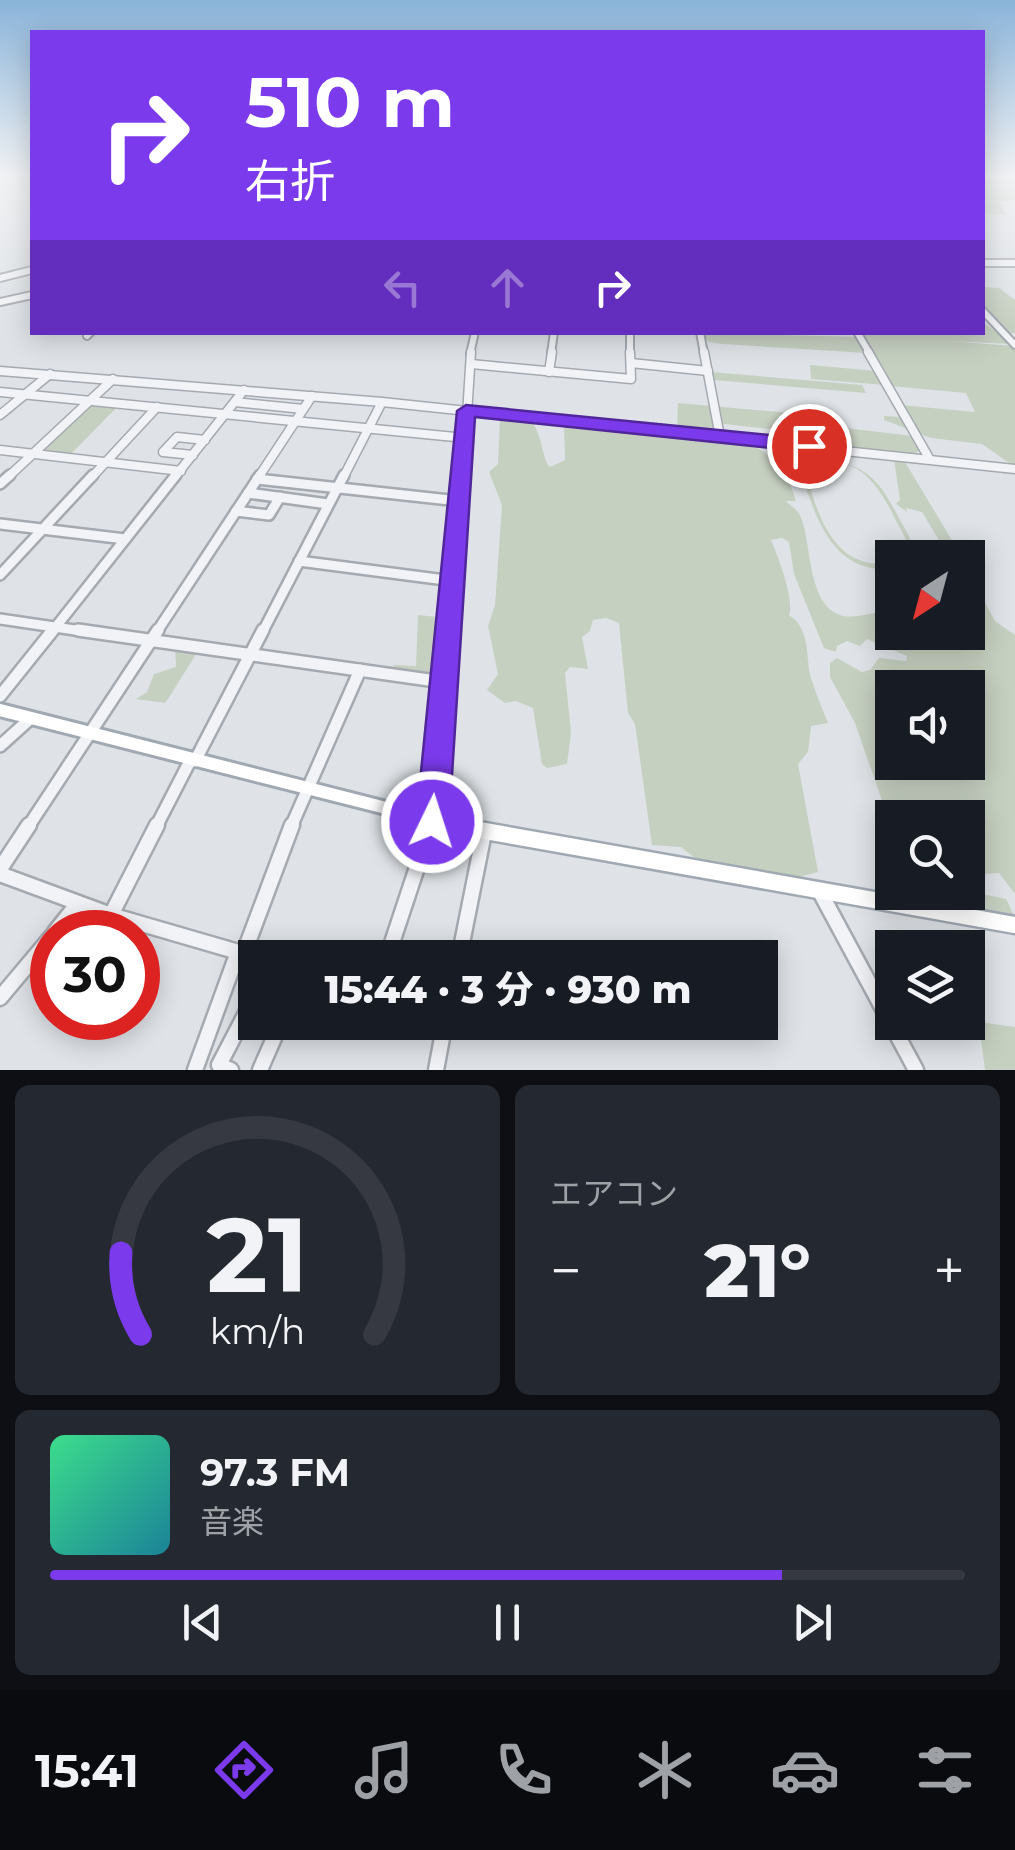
<!DOCTYPE html>
<html lang="ja">
<head>
<meta charset="utf-8">
<style>
  body { margin:0; font-family:Montserrat,"Noto Sans JP",sans-serif; background:#242831; color:#f1f3f6; height:100vh; display:flex; flex-direction:column; font-size:38px; white-space:nowrap }
  * { box-sizing:border-box; margin:0 }
  p { font-size:32px; color:#9ea1a6 }
  .icon { flex:none; width:55px; height:55px; fill:none; stroke:currentColor; stroke-width:2; stroke-linecap:round; stroke-linejoin:round }
  .map { position:relative; height:1070px; overflow:hidden }
  .sheet { display:flex; flex-direction:column; gap:15px; padding:15px; background:#0d0f14; flex:1 }
  .sheet>* { flex:none }
  .hud { position:absolute; left:30px; top:30px; width:955px; height:305px; border-radius:0px; box-shadow:0 5px 25px #0003; background:#7c3aed; color:#fff; overflow:hidden }
  .needle { width:65px; rotate:216deg }
  .buttons { position:absolute; left:875px; top:540px; display:grid; gap:20px }
  .buttons a { display:grid; place-items:center; width:110px; height:110px; border-radius:0px; background:#171b24; box-shadow:0 5px 25px #0003; font-size:50px }
  .speed { position:absolute; left:30px; top:910px; display:flex; gap:20px; font-size:50px; font-weight:700; text-align:center }
  .speed>* { display:grid; place-content:center; width:130px; height:130px; border-radius:50%; background:#171b24; box-shadow:0 5px 25px #0003; line-height:1 }
  .speed .limit { border:15px solid #d22; background:#fff; color:#111 }
  .pin { position:absolute; display:grid; place-items:center; width:85px; height:85px; color:#fff; margin:-42px; border:5px solid #fff; border-radius:50%; box-shadow:0 2px 10px #0007 }
  .me { position:absolute; width:110px; margin:-55px; rotate:4deg; stroke-linejoin:round; filter:drop-shadow(0 0 8px #0008) }
  .turn { display:flex; align-items:center; gap:35px; height:210px; padding:0 50px; font-size:45px }
  .turn .icon { width:130px; height:130px; stroke-width:2.5 }
  .turn b { display:block; font-size:70px; line-height:85px }
  .lanes { display:flex; align-items:center; height:95px; padding:0 50px; background:#0003; justify-content:center; gap:50px; direction:ltr }
  .lanes .off { opacity:.35 }
  .big { font-size:75px; font-weight:800; line-height:1.1 }
  .sheet .card { flex:1; display:flex; flex-direction:column; justify-content:center; gap:15px; min-width:0; padding:0 35px; border-radius:15px; background:#242831 }
  .sheet .dial { align-items:center; gap:0 }
  .dial svg { height:260px; overflow:visible; fill:none; stroke:#363941; stroke-width:7; stroke-linecap:round; text-anchor:middle }
  .dial text { fill:#f1f3f6; stroke:none }
  .song { display:flex; align-items:center; gap:30px }
  .cover { width:120px; height:120px; border-radius:15px; background:linear-gradient(135deg,hsl(150 70% 55%),hsl(190 70% 35%)) }
  .played { height:10px; border-radius:5px; background:linear-gradient(90deg,#7c3aed 80%,#363941 80%) }
  .keys { display:flex; justify-content:space-around; direction:ltr }
  .heat { display:flex; justify-content:space-between; align-items:center; font-size:55px; direction:ltr }
  .sheet .tiles { flex:1; display:grid; gap:15px; grid-template-columns:1fr 1fr }
  .card:last-child { grid-column:span 2 }
  .trip { position:absolute; left:238px; top:940px; width:540px; height:100px; border-radius:0px; background:#171b24; box-shadow:0 5px 25px #0003; font-weight:800; line-height:100px; text-align:center }
  .tab-bar { display:flex; height:160px; justify-content:space-around; align-items:center; background:#090b0e; color:#9ea1a6 }
  .tab-bar .icon { width:70px; height:70px }
  .tab-bar .current { color:#7c3aed }
  .tab-bar b { font-size:45px; color:#f1f3f6 }
  .map>svg:first-child { display:block }
  .green { fill:#c6d0c1; fill-rule:evenodd }
  .lines { fill:none; stroke-linecap:round; stroke-linejoin:round }
  .minor-far4-casing { stroke:#a5aab1; stroke-width:10 }
  .minor-far3-casing { stroke:#a5aab1; stroke-width:11 }
  .minor-far2-casing { stroke:#a5aab1; stroke-width:14 }
  .minor-far1-casing { stroke:#a5aab1; stroke-width:16 }
  .minor-casing { stroke:#a5aab1; stroke-width:19 }
  .major-far1-casing { stroke:#a0a8b2; stroke-width:18 }
  .major-casing { stroke:#a0a8b2; stroke-width:21 }
  .minor-far4 { stroke:#f2f3f6; stroke-width:6 }
  .minor-far3 { stroke:#f2f3f6; stroke-width:8 }
  .minor-far2 { stroke:#f2f3f6; stroke-width:9 }
  .minor-far1 { stroke:#f2f3f6; stroke-width:11 }
  .minor { stroke:#f2f3f6; stroke-width:14 }
  .major-far1 { stroke:#fff; stroke-width:12 }
  .major { stroke:#fff; stroke-width:16 }
  .route { fill:#7c3aed; stroke:#51269a; stroke-width:2.5 }
</style>
</head>
<body>
<div class="map">
<svg width="1015" height="1070" viewBox="0 0 1015 1070">
  <rect width="100%" height="100%" fill="#dfe3e7"/>
  <g class="green">
    <polygon points="982,177 1015,177 1015,200 1000,202 1006,215 983,213"/>
    <polygon points="983,287 999,288 1015,300 1015,333 1005,333 983,309"/>
    <polygon points="983,322 1012,344 947,341 1015,346 1015,467 982,444 931,438 884,420 884,416 902,417 900,405 975,412 966,393 890,386 866,353 723,344 709,342 698,333 858,337 859,333 982,332"/>
    <polygon points="810,365 877,371 885,385 811,379"/>
    <polygon points="711,372 862,385 866,393 713,380"/>
    <polygon points="90,402 120,404 69,456 36,452"/>
    <path d="M 678,403 L 824,416 L 828,426 L 913,436 L 921,449 L 905,462 L 962,557 L 949,557 L 922,512 L 906,508 L 907,512 L 896,504 L 900,500 L 893,453 L 790,442 L 786,431 L 724,424 L 718,434 C 759,443 784,459 796,501 L 786,501 C 789,505 794,507 797,511 C 813,529 804,603 840,615 C 853,620 875,611 892,611 L 892,632 L 968,632 L 968,571 L 995,621 L 1015,635 L 1015,894 L 999,873 L 968,875 L 968,818 L 892,818 L 892,829 L 855,723 L 830,677 L 830,663 L 837,658 L 862,672 L 870,670 L 879,658 L 906,661 L 907,656 L 867,639 L 860,646 L 847,641 L 837,646 L 836,652 L 824,648 L 794,574 L 789,542 L 782,538 L 771,540 C 778,556 795,601 789,615 C 812,630 805,659 811,678 C 816,694 822,708 828,723 L 811,726 L 808,752 L 798,764 L 818,872 L 788,880 L 701,863 L 681,847 L 652,845 L 635,724 L 628,713 L 619,623 L 606,618 L 593,620 L 590,631 L 582,637 L 588,669 L 570,667 L 565,673 L 571,733 L 567,764 L 547,768 L 542,764 L 533,708 L 516,701 L 505,703 L 487,690 L 498,674 L 488,626 L 495,605 L 502,505 L 489,472 L 498,464 L 500,418 L 530,419 C 544,437 542,461 550,467 L 565,460 L 564,423 L 677,431 ZM 892,688 L 968,688 L 968,762 L 892,762 Z"/>
    <path d="M 822,462 C 867,460 882,485 900,520 C 907,533 915,544 913,557 L 904,557 C 912,544 903,534 896,521 C 880,487 857,449 812,468 L 807,478 C 820,522 837,571 892,563 L 892,569 C 835,573 819,525 803,480 L 806,469 Z"/>
    <polygon points="418,615 447,618 441,676 393,669 394,665 416,666"/>
    <polygon points="175,648 198,651 168,699 165,703 136,699 147,692 154,674 176,667"/>
    <polygon points="915,893 977,893 1006,899 1015,918 933,905"/>
    <polygon points="979,1022 1015,1027 1015,1070 985,1070"/>
  </g>
  <g class="lines">
    <g class="minor-far4-casing">
      <g id="minor-far4">
        <polyline points="982,263 1014,263"/>
        <polyline points="0,278 32,270"/>
        <polyline points="0,302 32,295"/>
        <polyline points="982,310 1015,345"/>
        <polyline points="630,332 630,354"/>
        <polyline points="700,332 704,354"/>
        <polyline points="857,332 870,354"/>
        <polyline points="87,336 91,332"/>
        <polyline points="470,354 475,332"/>
        <polyline points="551,354 554,332"/>
      </g>
    </g>
    <g class="minor-far3-casing">
      <g id="minor-far3">
        <polyline points="704,352 720,437"/>
        <polyline points="868,352 929,458"/>
        <polyline points="631,363 708,371"/>
        <polyline points="471,364 631,379 630,352"/>
        <polyline points="0,371 382,402 1015,469"/>
        <polyline points="549,372 552,352"/>
        <polyline points="0,392 465,438"/>
        <polyline points="235,402 303,409"/>
        <polyline points="0,415 50,374"/>
        <polyline points="0,450 181,471"/>
        <polyline points="193,455 163,452 177,437 205,440"/>
        <polyline points="7,478 113,379"/>
        <polyline points="91,478 157,407"/>
        <polyline points="174,478 244,390"/>
        <polyline points="258,478 312,396"/>
        <polyline points="343,478 382,402"/>
        <polyline points="463,478 471,352"/>
      </g>
    </g>
    <g class="minor-far2-casing">
      <g id="minor-far2">
        <polyline points="257,479 459,501"/>
        <polyline points="0,484 10,475"/>
        <polyline points="248,493 328,504"/>
        <polyline points="236,511 269,515 280,497"/>
        <polyline points="0,524 125,539"/>
        <polyline points="299,561 453,581"/>
        <polyline points="0,575 93,475"/>
        <polyline points="0,619 95,633"/>
        <polyline points="51,633 176,475"/>
        <polyline points="156,633 260,475"/>
        <polyline points="262,633 344,475"/>
        <polyline points="449,633 463,475"/>
      </g>
    </g>
    <g class="minor-far1-casing">
      <g id="minor-far1">
        <polyline points="78,630 443,682"/>
        <polyline points="0,696 53,630"/>
        <polyline points="0,746 31,718"/>
        <polyline points="195,761 263,630"/>
        <polyline points="28,827 158,630"/>
        <polyline points="156,827 191,759"/>
        <polyline points="291,827 360,670"/>
        <polyline points="430,827 449,630"/>
      </g>
    </g>
    <g class="minor-casing">
      <g id="minor">
        <polyline points="0,869 29,825"/>
        <polyline points="0,874 111,915 259,958"/>
        <polyline points="820,892 916,1070"/>
        <polyline points="111,915 157,825"/>
        <polyline points="55,932 78,903"/>
        <polyline points="244,953 292,825"/>
        <polyline points="387,958 431,825"/>
        <polyline points="459,958 484,833"/>
        <polyline points="0,998 52,936"/>
        <polyline points="195,1070 238,952"/>
        <polyline points="231,1070 219,1065 255,996"/>
        <polyline points="260,1070 281,1022"/>
        <polyline points="436,1070 445,1022"/>
      </g>
    </g>
    <g class="major-far1-casing">
      <polyline id="major-far1" points="0,710 461,827"/>
    </g>
    <g class="major-casing">
      <polyline id="major" points="451,825 1015,925"/>
    </g>
    <use href="#minor-far4" class="minor-far4"/>
    <use href="#minor-far3" class="minor-far3"/>
    <use href="#minor-far2" class="minor-far2"/>
    <use href="#minor-far1" class="minor-far1"/>
    <use href="#minor" class="minor"/>
    <use href="#major-far1" class="major-far1"/>
    <use href="#major" class="major"/>
  </g>
  <linearGradient id="sky" x2="0" y2="1"><stop stop-color="#8ab4da"/><stop offset="0.54" stop-color="#f1f2f4"/><stop offset="1" stop-color="#f1f2f4" stop-opacity="0"/></linearGradient>
  <rect width="1015" height="326" fill="url(#sky)"/>
  <polygon class="route" points="466,405 809,439 819,446 809,452 475,417 449,822 444,834 432,839 421,834 416,822 457,411"/>
</svg>
<div class="buttons">
<a><svg class="needle" viewBox="-14 -14 28 28"><path d="M0-13l5 13h-10z" fill="#e53935"/><path d="M0 13l5-13h-10z" fill="#9ea1a6"/></svg></a>
<a><svg class="icon" aria-label="sound" viewBox="0 0 24 24"><path d="M4 9h4l5-4v14l-5-4H4zM17 9q2 3 0 6"/></svg></a>
<a><svg class="icon" aria-label="search" viewBox="0 0 24 24"><circle cx="10" cy="10" r="6"/><path d="M15 15l6 6"/></svg></a>
<a><svg class="icon" aria-label="layers" viewBox="0 0 24 24"><path d="M12 4l9 5-9 5-9-5zM3 14l9 5 9-5"/></svg></a>
</div>
<div class="speed"><div class="limit">30</div></div>
<div class="pin" style="left:809px;top:446px;background:#d93025"><svg class="icon" aria-label="arrive" viewBox="0 0 24 24"><path d="M6 21V4h12l-3 4 3 4H6"/></svg></div>
<svg class="me" style="left:432px;top:822px" viewBox="-20 -20 40 40"><circle r="17" fill="#7c3aed" stroke="#fff" stroke-width="3"/><path d="M0-11L8 9 0 5-8 9z" fill="#fff"/></svg>
<div class="trip">15:44 · 3 分 · 930 m</div>
<div class="hud">
<div class="turn"><svg class="icon" aria-label="right" viewBox="0 0 24 24"><path d="M7 20v-9h11M14 6l5 5-5 5"/></svg><div><b>510 m</b>右折</div></div>
<div class="lanes"><svg class="icon off" aria-label="left" viewBox="0 0 24 24"><path d="M17 20v-9H6M10 6l-5 5 5 5"/></svg><svg class="icon off" aria-label="ahead" viewBox="0 0 24 24"><path d="M12 20V5M6 11l6-6 6 6"/></svg><svg class="icon" aria-label="right" viewBox="0 0 24 24"><path d="M7 20v-9h11M14 6l5 5-5 5"/></svg></div>
</div>
</div>
<section class="sheet">
<div class="tiles">
<div class="card dial"><svg viewBox="0 0 100 80">
<path d="M14 69A42 42 0 1 1 86 69"/>
<path d="M14 69A42 42 0 0 1 8 44" stroke="#7c3aed"/>
<text x="50" y="56" font-size="32" font-weight="700">21</text>
<text x="50" y="72" font-size="11">km/h</text>
</svg></div>
<div class="card"><p>エアコン</p>
<div class="heat"><a>−</a><b class="big">21°</b><a>+</a></div>
</div>
<div class="card">
<div class="song"><i class="cover"></i><div><b>97.3 FM</b><p>音楽</p></div></div>
<div class="played"></div>
<div class="keys"><svg class="icon" aria-label="previous" viewBox="0 0 24 24"><path d="M18 5L8 12l10 7zM5 5v14"/></svg><svg class="icon" aria-label="pause" viewBox="0 0 24 24"><path d="M8 5v14M16 5v14"/></svg><svg class="icon" aria-label="next" viewBox="0 0 24 24"><path d="M6 5l10 7-10 7zM19 5v14"/></svg></div>
</div>
</div>
</section>
<nav class="tab-bar">
<b>15:41</b>
<svg class="icon current" aria-label="directions" viewBox="0 0 24 24"><path d="M12 3l9 9-9 9-9-9zM9 14v-3h6M13 9l2 2-2 2"/></svg>
<svg class="icon" aria-label="music" viewBox="0 0 24 24"><path d="M9 18V5l10-2v13"/><circle cx="6" cy="18" r="3"/><circle cx="16" cy="16" r="3"/></svg>
<svg class="icon" aria-label="phone" viewBox="0 0 24 24"><path d="M5 4h4l2 5-3 2q2 4 5 5l2-3 5 2v4C11 20 4 13 5 4z"/></svg>
<svg class="icon" aria-label="climate" viewBox="0 0 24 24"><path d="M12 3v18M4 7l16 10M4 17L20 7"/></svg>
<svg class="icon" aria-label="car" viewBox="0 0 24 24"><path d="M5 17H2v-5l4-1 3-4h7l3 4 3 1v5h-3M9 17h6M6 11h13"/><circle cx="7" cy="17" r="2"/><circle cx="17" cy="17" r="2"/></svg>
<svg class="icon" aria-label="filters" viewBox="0 0 24 24"><path d="M4 7h16M4 17h16"/><circle cx="9" cy="7" r="2"/><circle cx="15" cy="17" r="2"/></svg>
</nav>
</body>
</html>
